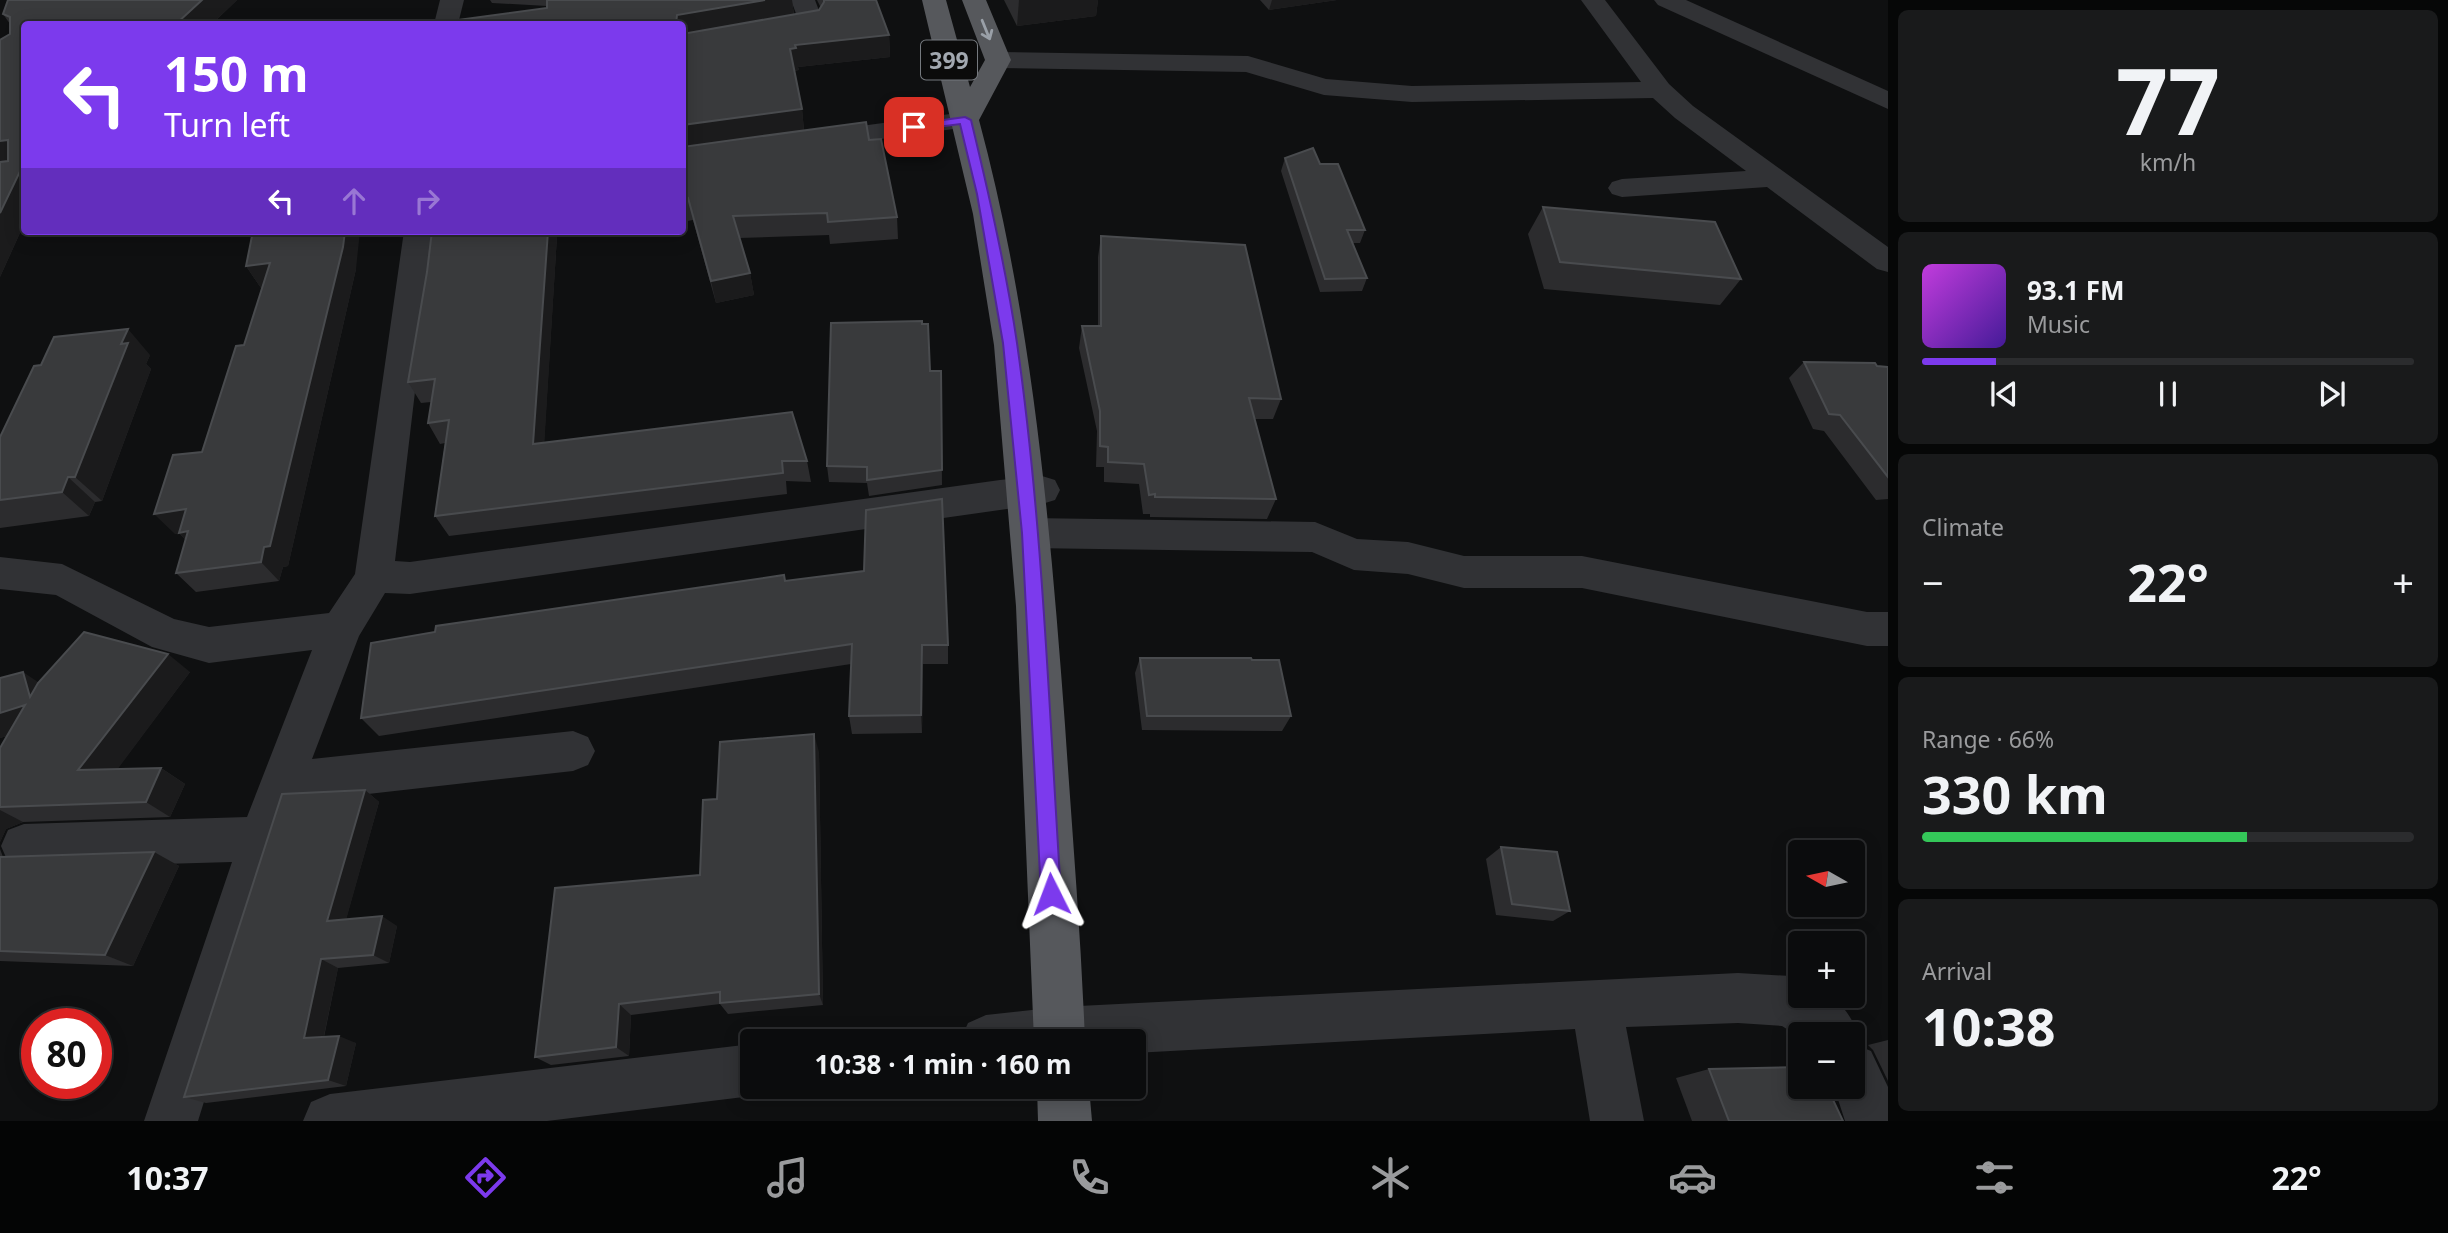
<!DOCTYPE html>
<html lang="en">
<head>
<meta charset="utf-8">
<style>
  body { margin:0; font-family:"Noto Sans",sans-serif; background:#191a1b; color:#f1f3f6; height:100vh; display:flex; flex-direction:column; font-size:26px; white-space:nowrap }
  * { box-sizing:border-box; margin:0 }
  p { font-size:23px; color:#9a9b9d }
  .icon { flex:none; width:38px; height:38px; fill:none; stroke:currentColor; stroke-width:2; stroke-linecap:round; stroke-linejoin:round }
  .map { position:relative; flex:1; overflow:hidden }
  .details { display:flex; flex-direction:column; gap:10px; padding:10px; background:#060707; width:560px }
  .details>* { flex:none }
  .guide { position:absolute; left:21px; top:21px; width:665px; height:214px; border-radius:7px; box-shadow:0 4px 18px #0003,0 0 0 2px #2b2c2e; background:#7c3aed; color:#fff; overflow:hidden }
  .needle { width:46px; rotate:279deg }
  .buttons { position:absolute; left:1788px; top:840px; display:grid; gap:14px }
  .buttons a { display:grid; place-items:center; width:77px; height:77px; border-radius:7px; background:#0b0c0d; box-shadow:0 4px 18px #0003,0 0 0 2px #2b2c2e; font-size:35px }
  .speed { position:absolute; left:21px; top:1008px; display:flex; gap:14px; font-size:35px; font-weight:700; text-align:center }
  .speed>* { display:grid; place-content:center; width:91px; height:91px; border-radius:50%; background:#0b0c0d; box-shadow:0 4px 18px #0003,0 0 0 2px #2b2c2e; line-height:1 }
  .speed .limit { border:10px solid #d22; background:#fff; color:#111 }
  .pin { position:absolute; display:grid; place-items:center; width:60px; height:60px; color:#fff; margin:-30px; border-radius:14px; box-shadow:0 4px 10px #0006 }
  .me { position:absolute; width:77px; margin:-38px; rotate:357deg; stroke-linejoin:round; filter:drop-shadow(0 0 5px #0008) }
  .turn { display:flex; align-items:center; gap:24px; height:147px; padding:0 28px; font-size:32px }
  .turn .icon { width:91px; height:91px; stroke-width:2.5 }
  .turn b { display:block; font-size:49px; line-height:60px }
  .lanes { display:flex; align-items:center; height:66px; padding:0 28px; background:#0003; justify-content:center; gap:35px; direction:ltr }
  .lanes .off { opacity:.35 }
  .big { font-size:52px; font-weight:700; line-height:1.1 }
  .details .card { flex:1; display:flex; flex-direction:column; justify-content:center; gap:10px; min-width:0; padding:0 24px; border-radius:10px; background:#191a1b }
  .details .dial { align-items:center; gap:0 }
  .dial b { font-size:91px; line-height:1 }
  .song { display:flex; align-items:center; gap:21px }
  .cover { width:84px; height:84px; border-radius:10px; background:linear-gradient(135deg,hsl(290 70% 55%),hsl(260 70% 35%)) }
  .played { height:7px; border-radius:4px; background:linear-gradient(90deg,#7c3aed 15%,#2b2c2e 15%) }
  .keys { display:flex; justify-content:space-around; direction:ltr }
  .heat { display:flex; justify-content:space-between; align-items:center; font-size:38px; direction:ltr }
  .charge { height:10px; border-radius:5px; background:linear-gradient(90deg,#34c759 66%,#2b2c2e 0) }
  .trip { position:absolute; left:740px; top:1029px; width:406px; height:70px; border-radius:7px; background:#0b0c0d; box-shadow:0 4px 18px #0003,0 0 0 2px #2b2c2e; font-weight:700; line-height:70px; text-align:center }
  .tab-bar { display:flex; height:112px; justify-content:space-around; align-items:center; background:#040505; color:#9a9b9d }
  .tab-bar .icon { width:49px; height:49px }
  .tab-bar .selected { color:#7c3aed }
  .tab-bar b { font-size:32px; color:#f1f3f6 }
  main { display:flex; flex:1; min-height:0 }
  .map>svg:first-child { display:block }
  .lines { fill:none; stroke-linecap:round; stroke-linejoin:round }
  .minor { fill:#313235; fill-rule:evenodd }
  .trunk { fill:#56585c; fill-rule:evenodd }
  .wall { fill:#2c2c2e }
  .shaded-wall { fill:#1b1b1c }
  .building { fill:#393a3c; stroke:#494b4e; stroke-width:2 }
  .oneway { stroke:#9aa0a8 }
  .route { fill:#7c3aed; stroke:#51269a; stroke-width:2 }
  .labels { text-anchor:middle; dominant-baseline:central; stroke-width:7; stroke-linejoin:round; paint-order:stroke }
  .shield { fill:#0b0b0b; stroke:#75797e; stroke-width:2 }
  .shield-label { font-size:23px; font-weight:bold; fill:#a2a8b0 }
</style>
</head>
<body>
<main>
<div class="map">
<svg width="1888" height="1121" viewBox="0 0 1888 1121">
  <rect width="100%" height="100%" fill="#0f1011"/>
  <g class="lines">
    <g class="minor">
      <polygon points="440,0 464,0 458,24 434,24"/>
      <polygon points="791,0 815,0 824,24 821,29 682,54 682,39 798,19"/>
      <polygon points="1581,0 1605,0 1669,84 1693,106 1888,247 1888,272 1877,269 1767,187 1622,197 1612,194 1608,188 1612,182 1622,179 1746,171 1675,118 1653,98 1412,102 1324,95 1246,72 998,68 989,65 985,60 989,55 998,52 1248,56 1326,79 1412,86 1641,82"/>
      <polygon points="1654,0 1686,0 1888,91 1888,109 1658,5"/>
      <polygon points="965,112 975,114 978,120 975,126 816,148 806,146 802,140 806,134 816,132"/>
      <polygon points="404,231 434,231 395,561 410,562 1000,480 1042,476 1055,480 1060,490 1055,500 1042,504 410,594 385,593 359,636 312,759 573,731 588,737 595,751 588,765 573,771 297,802 198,1121 144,1121 232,862 24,868 8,862 1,846 8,830 24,824 247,817 312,650 209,663 152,647 56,595 0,589 0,557 62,564 174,619 209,627 329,613 355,574"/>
      <polygon points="1029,518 1315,522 1357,539 1408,542 1464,556 1582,556 1867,612 1888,612 1888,646 1867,646 1582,588 1464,588 1408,574 1354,570 1312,552 1029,548 1016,544 1010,533 1016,522"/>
      <path d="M 1738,973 L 1790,976 L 1801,980 L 1801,996 C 1835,996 1845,1002 1858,1034 L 1854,1044 L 1871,1051 L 1888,1087 L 1888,1121 L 1845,1121 L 1834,1087 L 1853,1087 L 1853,1034 L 1801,1034 L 1801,1038 L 1782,1026 L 1738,1023 L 1626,1027 L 1644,1121 L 1590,1121 L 1575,1029 L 1134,1053 L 1134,1041 L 960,1041 L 968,1023 L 986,1015 L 1059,1007 Z"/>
      <polygon points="752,1044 752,1087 771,1087 752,1096 547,1121 303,1121 311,1102 330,1094"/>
    </g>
    <g class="trunk">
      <path d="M 922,0 L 946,0 L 970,87 L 985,60 L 962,0 L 986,0 L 1011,60 L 979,120 C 1032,317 1050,521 1065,725 C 1072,830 1081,936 1085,1041 L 1034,1041 L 1016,606 L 994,345 L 973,214 Z"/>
      <polygon points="1037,1087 1089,1087 1092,1121 1038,1121"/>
    </g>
  </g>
  <g class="wall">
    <polygon points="237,0 212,24 24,24 24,224 0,277 10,24 3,14"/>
    <polygon points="490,0 792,0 794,14 819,10 821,8 817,0 876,0 889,35 890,57 798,67 799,70 794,71 802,109 804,130 869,140 897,217 898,239 830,244 829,235 739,238 750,273 754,295 716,303 693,220 682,222 682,24 547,8 547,6 492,3"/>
    <polygon points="1004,0 1098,0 1096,16 1017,26"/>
    <polygon points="1260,0 1337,0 1269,10"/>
    <polygon points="1285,158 1320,164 1365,230 1360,243 1353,243 1367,278 1362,291 1320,292 1281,171"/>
    <polygon points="1543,207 1741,279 1720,305 1544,289 1528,234"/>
    <polygon points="432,231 599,231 557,236 544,443 807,461 811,482 786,481 787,494 449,536 435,516 445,443 440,444 428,423 431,402 421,403 408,382 427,272"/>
    <polygon points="1101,236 1281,399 1273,419 1254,419 1276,499 1267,519 1150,517 1150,514 1143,514 1139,484 1104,482 1104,467 1096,467 1097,431 1079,348 1082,326 1098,326 1098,257"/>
    <polygon points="246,266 356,269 288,566 283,567 279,581 196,592 176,573 186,540 180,534 175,534 202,452 244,345 262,288 261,288"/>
    <polygon points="150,355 146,364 151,369 102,501 95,502 89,516 0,528 0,500"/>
    <polygon points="1804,362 1888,367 1888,499 1876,500 1824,431 1813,429 1789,378"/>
    <polygon points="930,371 941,371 942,485 869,496 867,483 829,482 827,466"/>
    <polygon points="786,581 948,645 948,664 923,664 922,733 852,734 849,716 851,664 379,736 361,718"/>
    <polygon points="1140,658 1291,716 1282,731 1142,730 1135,673"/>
    <polygon points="190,672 117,769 161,768 185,784 170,817 23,822 6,829 0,842 0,748 7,736 0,738 0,678 39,683"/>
    <polygon points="819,752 823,1005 728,1014 720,1004 631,1015 629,1056 551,1065 535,1057 700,875 717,799"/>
    <polygon points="365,790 379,802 346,919 397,926 389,963 338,968 324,1037 356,1043 346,1086 206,1103 184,1097"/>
    <polygon points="1501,847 1570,911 1553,921 1496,915 1486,859"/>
    <polygon points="0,849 3,857 154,852 179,866 133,966 0,961"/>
    <polygon points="1888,1040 1888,1081 1873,1050 1868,1045"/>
    <polygon points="1709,1069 1843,1121 1692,1121 1676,1078"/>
  </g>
  <g class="shaded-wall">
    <polygon points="202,0 237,0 212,24 176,24"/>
    <polygon points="765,0 792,0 794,17 682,36 682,24 676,24 677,15"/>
    <polygon points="1019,0 1098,0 1096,16 1017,26"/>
    <polygon points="1272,0 1337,0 1269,10"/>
    <polygon points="889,35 890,57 798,67 799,70 792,71 790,49 795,45"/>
    <polygon points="802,109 804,131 682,148 682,125"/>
    <polygon points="8,140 24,161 0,166 0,141"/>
    <polygon points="24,163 24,224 0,277 0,213"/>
    <polygon points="345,231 360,231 356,269 288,566 283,567 279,581 261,562"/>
    <polygon points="548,231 555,231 557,236 543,465 533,444"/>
    <polygon points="270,263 285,285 261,288 246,266"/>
    <polygon points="750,273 754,295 716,303 711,281"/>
    <polygon points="128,329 150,355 146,364 151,369 102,501 75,477 121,344"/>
    <polygon points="68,477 95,502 89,516 62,492"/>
    <polygon points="186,509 199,553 180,534 175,534 154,514"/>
    <polygon points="922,645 923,664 922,733 921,715"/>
    <polygon points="168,654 190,672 105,786 78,770"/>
    <polygon points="23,672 50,690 30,697"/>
    <polygon points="25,705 52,722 0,738 0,713"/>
    <polygon points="814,734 819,752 823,1005 819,994"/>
    <polygon points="161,768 185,784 170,817 146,802"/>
    <polygon points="365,790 379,802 343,931 327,921"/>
    <polygon points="0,810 23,822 6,829 0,842"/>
    <polygon points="154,852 179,866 133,966 105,955"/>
    <polygon points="382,916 397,926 389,963 373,955"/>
    <polygon points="321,959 338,968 322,1045 304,1038"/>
    <polygon points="619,1004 631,1015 629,1056 616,1047"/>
    <polygon points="339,1036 356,1043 346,1086 328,1080"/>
  </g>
  <g class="building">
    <polygon points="8,0 202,0 176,24 24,24 24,163 0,213 0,162 8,161 8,140 0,141 0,40 10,34 10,17 3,14"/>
    <polygon points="547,0 765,0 677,15 676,24 428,24 547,8"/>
    <polygon points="824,0 876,0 889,35 795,45 796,48 790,49 802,109 682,125 682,34 819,10 824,2"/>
    <polygon points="866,122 869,140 881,139 897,217 828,222 827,213 733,216 750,273 711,281 688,198 682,199 682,147"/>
    <polygon points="1313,148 1320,164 1338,164 1365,230 1347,230 1367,278 1325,279 1285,158"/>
    <polygon points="1543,207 1715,222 1741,279 1560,262"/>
    <polygon points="253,231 345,231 343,247 270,546 264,547 261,562 176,573 188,531 179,533 186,509 154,514 173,455 202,452 236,346 244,345 270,263 246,266"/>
    <polygon points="432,231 548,231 533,444 792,412 807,461 782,461 783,473 435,516 449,420 428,423 435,379 408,382 427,272"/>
    <polygon points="1101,236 1245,245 1281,399 1249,398 1276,499 1155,497 1155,494 1149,495 1144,464 1108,462 1108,447 1100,446 1100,411 1082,326 1101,326"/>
    <polygon points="922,321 922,324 928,324 930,371 941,371 942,470 867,480 867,467 827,466 831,323"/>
    <polygon points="128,329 121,344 128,343 75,477 68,477 62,492 0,500 0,437 34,366 41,365 54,337"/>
    <polygon points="1804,362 1875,363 1877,366 1888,367 1888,477 1840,415 1829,414"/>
    <polygon points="942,499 948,645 922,645 921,715 849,716 852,644 361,718 371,643 435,632 436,626 566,607 784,575 785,581 864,571 866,510"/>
    <polygon points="84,632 168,654 78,770 161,768 146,802 0,807 0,748 25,705 0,713 0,678 23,672 30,697 38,683"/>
    <polygon points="1140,658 1251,658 1252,660 1279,660 1291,716 1147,716"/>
    <polygon points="814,734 819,994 720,1003 720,992 619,1004 616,1047 535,1057 555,888 700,875 703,800 717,799 720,742"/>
    <polygon points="365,790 327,921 382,916 373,955 321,959 304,1038 339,1036 328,1080 184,1097 282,794"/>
    <polygon points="1501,847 1557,852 1570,911 1512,904"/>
    <polygon points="154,852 105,955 0,951 0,857"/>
    <polygon points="1801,1067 1801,1087 1827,1087 1843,1121 1729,1121 1709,1069"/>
  </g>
  <defs><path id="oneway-shaft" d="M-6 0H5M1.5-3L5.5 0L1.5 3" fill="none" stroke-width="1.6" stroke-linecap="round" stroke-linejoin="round" transform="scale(1.75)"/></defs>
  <use class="oneway" href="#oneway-shaft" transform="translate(986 30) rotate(68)"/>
  <path class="route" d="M 965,117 L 971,120 C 989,194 1006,268 1017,343 C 1043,525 1049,711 1061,894 L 1058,901 L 1051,903 L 1044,901 L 1041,894 L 1022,533 L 1003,343 L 977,194 L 960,124 L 914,130 L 908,127 L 914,124 Z"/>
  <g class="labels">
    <rect class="shield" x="921" y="40.5" width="56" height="39" rx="5"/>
    <g class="shield-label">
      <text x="949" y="60">399</text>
    </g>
  </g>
</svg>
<div class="buttons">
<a><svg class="needle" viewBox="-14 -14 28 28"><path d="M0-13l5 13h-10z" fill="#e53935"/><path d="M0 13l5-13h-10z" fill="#9a9b9d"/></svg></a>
<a>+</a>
<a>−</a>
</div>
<div class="speed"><div class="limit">80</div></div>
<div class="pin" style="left:914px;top:127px;background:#d93025"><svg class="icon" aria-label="arrive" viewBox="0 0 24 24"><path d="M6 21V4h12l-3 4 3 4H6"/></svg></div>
<svg class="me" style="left:1051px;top:894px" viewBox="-20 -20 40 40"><path d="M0-17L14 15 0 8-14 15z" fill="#7c3aed" stroke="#fff" stroke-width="4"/></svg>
<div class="trip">10:38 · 1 min · 160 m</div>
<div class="guide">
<div class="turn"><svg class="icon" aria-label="left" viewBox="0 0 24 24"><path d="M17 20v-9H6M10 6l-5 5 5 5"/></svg><div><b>150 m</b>Turn left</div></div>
<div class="lanes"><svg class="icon" aria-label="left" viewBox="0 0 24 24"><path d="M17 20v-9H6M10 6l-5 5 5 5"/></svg><svg class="icon off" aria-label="ahead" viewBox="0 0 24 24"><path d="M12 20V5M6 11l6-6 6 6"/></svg><svg class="icon off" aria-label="right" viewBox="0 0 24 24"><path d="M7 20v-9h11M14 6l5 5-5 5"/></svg></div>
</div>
</div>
<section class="details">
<div class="card dial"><b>77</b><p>km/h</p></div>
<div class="card">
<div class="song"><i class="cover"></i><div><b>93.1 FM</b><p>Music</p></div></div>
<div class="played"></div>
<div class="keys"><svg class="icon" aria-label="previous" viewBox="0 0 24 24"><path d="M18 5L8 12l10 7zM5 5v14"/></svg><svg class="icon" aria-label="pause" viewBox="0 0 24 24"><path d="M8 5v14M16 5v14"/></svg><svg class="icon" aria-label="next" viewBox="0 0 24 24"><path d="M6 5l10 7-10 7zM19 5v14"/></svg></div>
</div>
<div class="card"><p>Climate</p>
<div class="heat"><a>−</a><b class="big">22°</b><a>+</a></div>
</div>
<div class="card"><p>Range · 66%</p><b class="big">330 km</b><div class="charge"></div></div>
<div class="card"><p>Arrival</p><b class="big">10:38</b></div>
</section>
</main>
<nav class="tab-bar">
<b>10:37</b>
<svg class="icon selected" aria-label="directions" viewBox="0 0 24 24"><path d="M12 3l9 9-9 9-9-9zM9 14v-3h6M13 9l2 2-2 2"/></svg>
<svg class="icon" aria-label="music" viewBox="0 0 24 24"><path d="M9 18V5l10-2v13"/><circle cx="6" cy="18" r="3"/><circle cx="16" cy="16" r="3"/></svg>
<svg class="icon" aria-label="phone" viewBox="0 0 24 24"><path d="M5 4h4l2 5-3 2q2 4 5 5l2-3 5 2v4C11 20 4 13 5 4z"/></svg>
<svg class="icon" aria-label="climate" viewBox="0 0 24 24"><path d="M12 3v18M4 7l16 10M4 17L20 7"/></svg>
<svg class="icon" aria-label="car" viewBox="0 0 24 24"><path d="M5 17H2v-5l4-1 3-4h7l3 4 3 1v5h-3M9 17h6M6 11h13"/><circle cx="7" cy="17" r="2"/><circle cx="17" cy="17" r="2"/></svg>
<svg class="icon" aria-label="filters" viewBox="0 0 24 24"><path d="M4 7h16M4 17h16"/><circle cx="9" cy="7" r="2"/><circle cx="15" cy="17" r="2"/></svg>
<b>22°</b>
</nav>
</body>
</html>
